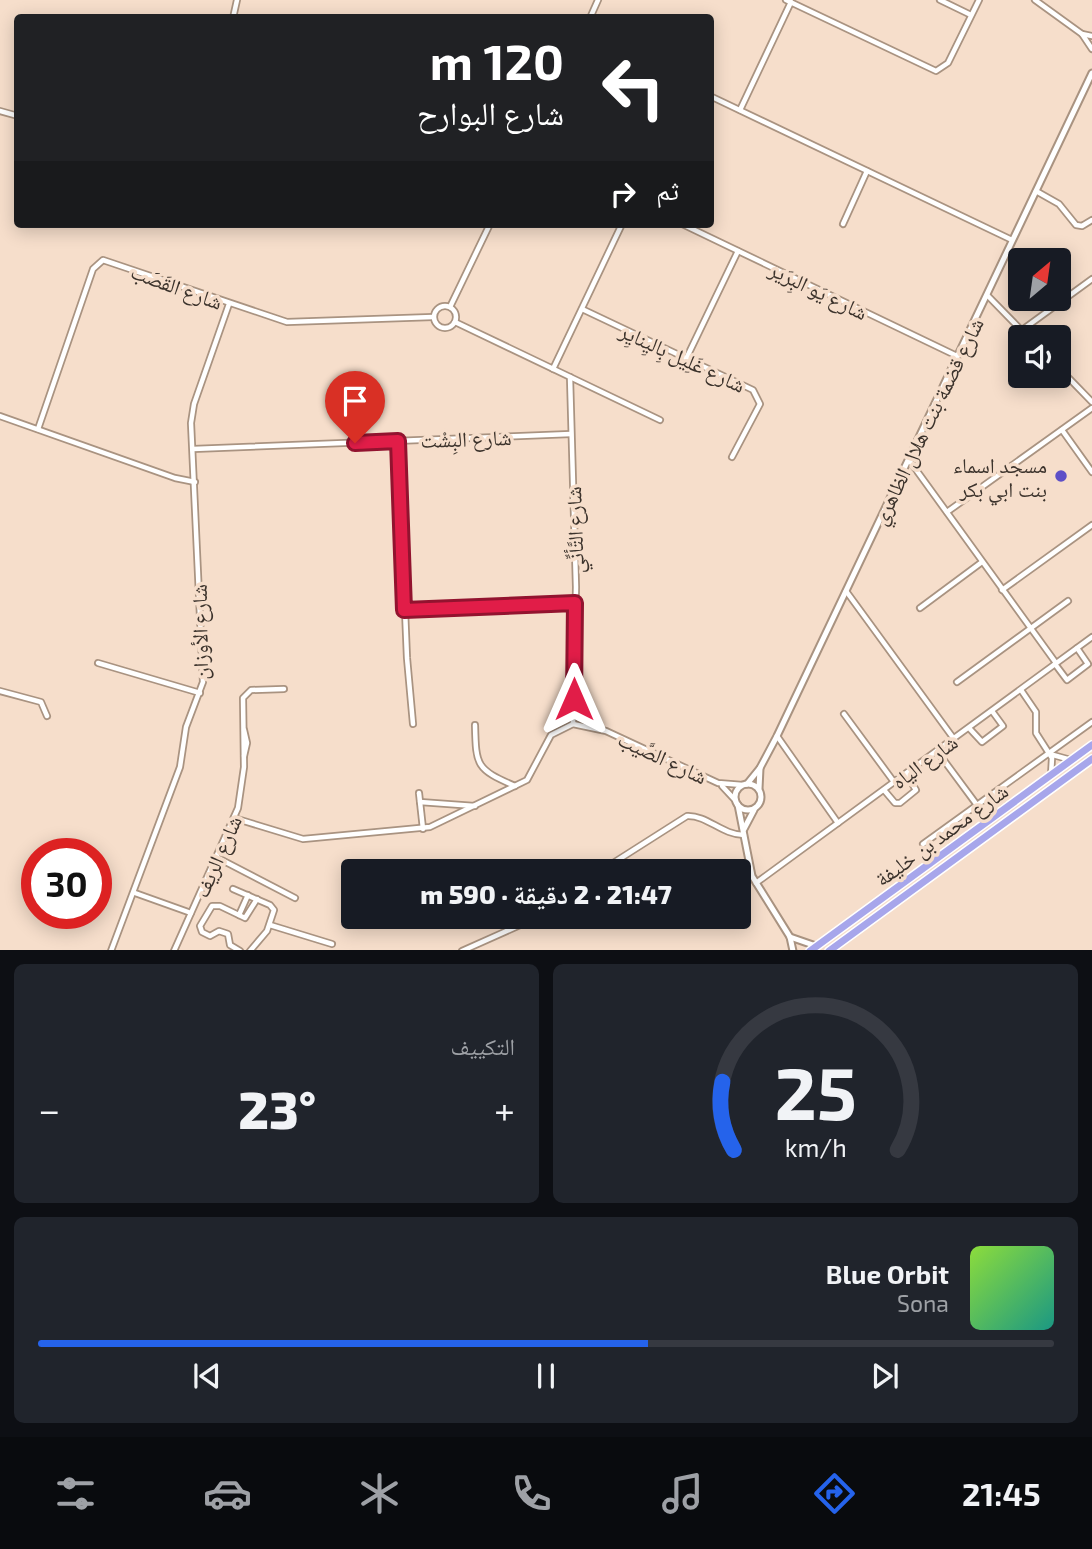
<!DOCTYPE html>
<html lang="ar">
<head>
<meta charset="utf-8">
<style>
  body { margin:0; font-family:"Exo 2","Noto Naskh Arabic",sans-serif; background:#20242c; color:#f1f3f6; direction:rtl; height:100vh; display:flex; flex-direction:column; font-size:26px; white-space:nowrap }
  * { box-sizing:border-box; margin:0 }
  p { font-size:23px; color:#9ea1a6 }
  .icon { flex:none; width:38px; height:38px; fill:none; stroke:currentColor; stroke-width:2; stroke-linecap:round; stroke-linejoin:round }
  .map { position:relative; height:950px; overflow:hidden; direction:ltr }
  .drawer { display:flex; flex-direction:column; gap:14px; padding:14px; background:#0d0f14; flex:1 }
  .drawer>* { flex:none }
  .guide { position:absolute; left:14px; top:14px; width:700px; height:214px; border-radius:7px; box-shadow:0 4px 18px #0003; direction:rtl; background:#202124; color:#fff; overflow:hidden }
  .needle { width:46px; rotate:29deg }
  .controls { position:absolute; left:1008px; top:248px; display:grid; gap:14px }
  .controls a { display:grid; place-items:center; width:63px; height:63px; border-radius:7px; background:#171b24; box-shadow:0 4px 18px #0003; font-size:35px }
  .speed { position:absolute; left:21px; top:838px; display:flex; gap:14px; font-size:35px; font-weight:700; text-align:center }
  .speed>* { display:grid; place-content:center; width:91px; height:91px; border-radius:50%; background:#171b24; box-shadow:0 4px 18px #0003; line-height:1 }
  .speed .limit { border:10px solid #d22; background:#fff; color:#111 }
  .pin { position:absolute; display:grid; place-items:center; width:60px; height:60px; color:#fff; margin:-72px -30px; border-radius:50% 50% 50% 0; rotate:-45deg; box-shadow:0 0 7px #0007 }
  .pin .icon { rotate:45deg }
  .me { position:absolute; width:77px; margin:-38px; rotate:0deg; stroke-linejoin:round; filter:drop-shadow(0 0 5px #0008) }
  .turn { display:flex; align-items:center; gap:24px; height:147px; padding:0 35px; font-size:32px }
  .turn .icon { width:91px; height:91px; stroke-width:2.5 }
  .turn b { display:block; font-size:49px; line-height:60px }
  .then { display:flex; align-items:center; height:66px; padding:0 35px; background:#0003; gap:14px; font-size:26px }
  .big { font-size:52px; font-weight:800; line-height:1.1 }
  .drawer .tile { flex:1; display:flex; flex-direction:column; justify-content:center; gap:10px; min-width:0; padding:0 24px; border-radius:10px; background:#20242c }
  .drawer .dial { align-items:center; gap:0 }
  .dial svg { height:182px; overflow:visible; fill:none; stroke:#363941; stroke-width:7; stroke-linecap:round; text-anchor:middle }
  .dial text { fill:#f1f3f6; stroke:none }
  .song { display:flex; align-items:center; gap:21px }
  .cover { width:84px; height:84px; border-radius:10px; background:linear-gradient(135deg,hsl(90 70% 55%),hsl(170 70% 35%)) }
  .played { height:7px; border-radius:4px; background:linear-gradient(90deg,#2563eb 60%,#363941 60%) }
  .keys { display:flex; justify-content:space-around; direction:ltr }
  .heat { display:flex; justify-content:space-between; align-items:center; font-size:38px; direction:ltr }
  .drawer .tiles { flex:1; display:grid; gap:14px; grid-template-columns:1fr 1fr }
  .tile:last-child { grid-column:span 2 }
  .trip { position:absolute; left:341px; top:859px; width:410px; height:70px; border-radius:7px; background:#171b24; box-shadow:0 4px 18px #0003; font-weight:800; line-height:70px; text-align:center; direction:rtl }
  .dock { display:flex; height:112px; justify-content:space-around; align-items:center; background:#090b0e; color:#9ea1a6 }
  .dock .icon { width:49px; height:49px }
  .dock .current { color:#2563eb }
  .dock b { font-size:32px; color:#f1f3f6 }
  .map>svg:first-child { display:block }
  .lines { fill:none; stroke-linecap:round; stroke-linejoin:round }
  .minor-casing { stroke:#a99381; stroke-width:8 }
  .tertiary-casing { stroke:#a99381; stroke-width:9 }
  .trunk-casing { stroke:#fff; stroke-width:10 }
  .minor { stroke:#fff; stroke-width:4.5 }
  .tertiary { stroke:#fff; stroke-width:5 }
  .trunk { stroke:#a7a6eb; stroke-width:7 }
  .route-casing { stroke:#92132f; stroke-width:18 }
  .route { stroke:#e11d48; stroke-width:12 }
  .poi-dot { fill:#5d4fc7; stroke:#f6decb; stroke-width:2.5 }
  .labels { text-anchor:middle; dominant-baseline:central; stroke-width:7; stroke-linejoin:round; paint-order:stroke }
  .street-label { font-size:21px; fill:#3c332c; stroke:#f6decb }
  .poi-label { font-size:21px; fill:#3c332c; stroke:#f6decb; text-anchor:end }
</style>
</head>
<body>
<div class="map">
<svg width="1092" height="951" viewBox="0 0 1092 951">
  <rect width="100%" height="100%" fill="#f6decb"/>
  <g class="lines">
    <g class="minor-casing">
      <g id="minor">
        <polyline points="786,0 936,71 948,63 979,0"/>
        <polyline points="940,0 971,15"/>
        <polyline points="1035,0 1082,34 1092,36"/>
        <polyline points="233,18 237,0"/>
        <polyline points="590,18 598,0"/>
        <polyline points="1082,34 1092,49"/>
        <polyline points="710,96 1012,240"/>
        <polyline points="740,110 791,2"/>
        <polyline points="0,111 18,116"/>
        <polyline points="1036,191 1059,204 1076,225 1082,226 1092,220"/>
        <polyline points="682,224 957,356"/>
        <polyline points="843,224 867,171"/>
        <polyline points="987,295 1029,338"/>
        <circle cx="445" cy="317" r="11"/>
        <polyline points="450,307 490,224"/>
        <polyline points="582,309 753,390 760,404 732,457"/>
        <polyline points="455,322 660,420"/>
        <polyline points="1022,330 1092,279"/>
        <polyline points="686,359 738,251"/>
        <polyline points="1059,368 1092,402"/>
        <polyline points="553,369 622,224"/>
        <polyline points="570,377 576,587 573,724"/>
        <polyline points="0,416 175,478 195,482"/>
        <polyline points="38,429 93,269 103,260 287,322 433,317"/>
        <polyline points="1062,430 1092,472"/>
        <polyline points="398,441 407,658 413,724"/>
        <polyline points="193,449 571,434"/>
        <polyline points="909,460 1056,663"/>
        <polyline points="947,512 1092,408"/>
        <polyline points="1002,590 1092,525"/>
        <polyline points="846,591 954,739"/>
        <polyline points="920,608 982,562"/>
        <polyline points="405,610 575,603"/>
        <polyline points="98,663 200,693"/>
        <polyline points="1055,664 1067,680 1088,664 1077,648"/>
        <polyline points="957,682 1068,601"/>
        <polyline points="1021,690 1036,712 1036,733 1052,758 1051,775"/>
        <polyline points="0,691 41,702 47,716"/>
        <polyline points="844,714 894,782"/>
        <path d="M 475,725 C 476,766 476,769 515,786"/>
        <polyline points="969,728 982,742 1003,726 992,711"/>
        <polyline points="244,730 247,743 244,756"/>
        <polyline points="777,736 838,823"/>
        <polyline points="937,751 977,805"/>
        <polyline points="1053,755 1071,760"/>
        <polyline points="722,786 736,801"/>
        <polyline points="884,790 895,803 900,803 916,790 906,774"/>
        <polyline points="419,793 423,829"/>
        <polyline points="420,802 475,806"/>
        <polyline points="234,818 303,839 430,827 527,780 551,735 573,724 606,731 718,783 743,785"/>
        <polyline points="923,844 1092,722"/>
        <polyline points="216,857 295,898"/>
        <path d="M 599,872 L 687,816 C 707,815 722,835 744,835"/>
        <polyline points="756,883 1092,637"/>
        <polyline points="233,889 270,905 274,910 267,931 250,951"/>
        <polyline points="135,893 191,913"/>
        <polyline points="239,915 248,895"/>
        <polyline points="270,925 332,944"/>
        <polyline points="111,951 180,767 186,727 203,682 191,423 194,404 229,304"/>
        <polyline points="174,951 238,808 244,767 243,698 251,690 284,689"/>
        <polyline points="240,951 230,945 228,934 219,931 210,936 202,932 200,926 212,906 220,906 245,918 257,899"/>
        <polyline points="462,951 538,917"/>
      </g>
    </g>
    <g class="tertiary-casing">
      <g id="tertiary">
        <polyline points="747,784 760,768 777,736 1092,73"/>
        <circle cx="748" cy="797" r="13"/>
        <polyline points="759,789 760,768"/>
        <polyline points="738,805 752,876 790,937 793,951"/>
        <polyline points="744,829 754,810"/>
        <polyline points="790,937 816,946"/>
      </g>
    </g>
    <g class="trunk-casing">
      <g id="trunk">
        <polyline points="810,951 1092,745"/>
        <polyline points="829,951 1092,759"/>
      </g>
    </g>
    <use href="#minor" class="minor"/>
    <use href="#tertiary" class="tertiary"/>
    <use href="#trunk" class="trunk"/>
  </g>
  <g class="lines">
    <g class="route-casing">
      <polyline id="route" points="355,443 398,441 404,610 575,603 574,699"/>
    </g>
    <use href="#route" class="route"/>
  </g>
  <circle class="poi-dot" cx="1061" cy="476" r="7"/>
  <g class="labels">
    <g class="street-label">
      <text transform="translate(177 286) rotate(20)">شارع القَصَب</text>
      <text transform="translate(819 290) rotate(26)">شارع يَو البِرَير</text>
      <text transform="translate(683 357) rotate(25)">شارع غَلِيل بِاليِنايِر</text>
      <text transform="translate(927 421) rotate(-64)">شارع قضمة بنت هلال الظاهري</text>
      <text transform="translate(466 438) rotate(-2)">شارع البِشْت</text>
      <text transform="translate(574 530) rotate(-92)">شارع التَّأنِّي</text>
      <text transform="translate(199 632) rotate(-91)">شارع الأوزان</text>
      <text transform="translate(663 757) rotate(25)">شارع الصَّيب</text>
      <text transform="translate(924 761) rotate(-36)">شارع الياه</text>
      <text transform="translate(941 834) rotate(-36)">شارع محمد بن خليفة</text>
      <text transform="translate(217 856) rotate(-66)">شارع الريف</text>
    </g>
    <g class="poi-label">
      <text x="1047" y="464">مسجد اسماء<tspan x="1047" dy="24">بنت ابي بكر</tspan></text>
    </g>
  </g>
</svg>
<div class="controls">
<a><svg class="needle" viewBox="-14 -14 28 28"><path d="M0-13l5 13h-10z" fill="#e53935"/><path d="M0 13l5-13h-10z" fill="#9ea1a6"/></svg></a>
<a><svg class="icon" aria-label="sound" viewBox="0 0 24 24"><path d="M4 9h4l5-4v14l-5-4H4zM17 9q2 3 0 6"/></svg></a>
</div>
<div class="speed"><div class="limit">30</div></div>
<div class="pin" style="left:355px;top:443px;background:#d93025"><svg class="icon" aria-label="arrive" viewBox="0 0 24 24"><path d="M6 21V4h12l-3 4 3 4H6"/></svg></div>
<svg class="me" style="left:574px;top:699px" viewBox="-20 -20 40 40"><path d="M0-17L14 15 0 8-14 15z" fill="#e11d48" stroke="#fff" stroke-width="4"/></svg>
<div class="trip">21:47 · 2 دقيقة · 590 m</div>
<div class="guide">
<div class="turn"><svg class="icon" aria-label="left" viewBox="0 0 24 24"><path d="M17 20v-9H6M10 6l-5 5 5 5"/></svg><div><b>120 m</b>شارع البوارح</div></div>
<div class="then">ثم<svg class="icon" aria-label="right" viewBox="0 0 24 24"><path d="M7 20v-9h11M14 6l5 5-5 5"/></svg></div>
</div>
</div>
<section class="drawer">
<div class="tiles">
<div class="tile dial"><svg viewBox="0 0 100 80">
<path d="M14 69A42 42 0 1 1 86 69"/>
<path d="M14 69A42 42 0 0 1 9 39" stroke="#2563eb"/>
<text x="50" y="56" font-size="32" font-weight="700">25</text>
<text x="50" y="72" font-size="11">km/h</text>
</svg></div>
<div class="tile"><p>التكييف</p>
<div class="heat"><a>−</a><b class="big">23°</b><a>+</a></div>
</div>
<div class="tile">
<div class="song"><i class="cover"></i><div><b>Blue Orbit</b><p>Sona</p></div></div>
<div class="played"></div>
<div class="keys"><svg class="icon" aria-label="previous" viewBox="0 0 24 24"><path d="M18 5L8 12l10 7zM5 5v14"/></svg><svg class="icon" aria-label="pause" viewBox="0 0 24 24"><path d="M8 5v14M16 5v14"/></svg><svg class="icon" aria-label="next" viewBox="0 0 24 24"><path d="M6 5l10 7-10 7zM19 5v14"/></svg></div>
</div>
</div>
</section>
<nav class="dock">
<b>21:45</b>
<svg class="icon current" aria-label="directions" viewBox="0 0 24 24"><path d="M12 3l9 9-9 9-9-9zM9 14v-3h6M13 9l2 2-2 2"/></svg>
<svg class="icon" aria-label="music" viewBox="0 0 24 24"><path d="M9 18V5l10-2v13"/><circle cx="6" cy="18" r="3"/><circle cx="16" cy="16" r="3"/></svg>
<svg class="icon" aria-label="phone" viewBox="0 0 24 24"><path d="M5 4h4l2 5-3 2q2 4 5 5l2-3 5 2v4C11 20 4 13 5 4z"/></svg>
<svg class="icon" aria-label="climate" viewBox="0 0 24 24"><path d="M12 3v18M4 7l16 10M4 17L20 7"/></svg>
<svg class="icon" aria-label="car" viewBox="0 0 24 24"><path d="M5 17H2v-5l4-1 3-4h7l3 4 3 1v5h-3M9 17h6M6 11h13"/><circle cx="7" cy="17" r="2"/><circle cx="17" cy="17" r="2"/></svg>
<svg class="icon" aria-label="filters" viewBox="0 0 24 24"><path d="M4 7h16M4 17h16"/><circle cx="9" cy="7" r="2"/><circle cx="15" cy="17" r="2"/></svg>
</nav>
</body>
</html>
